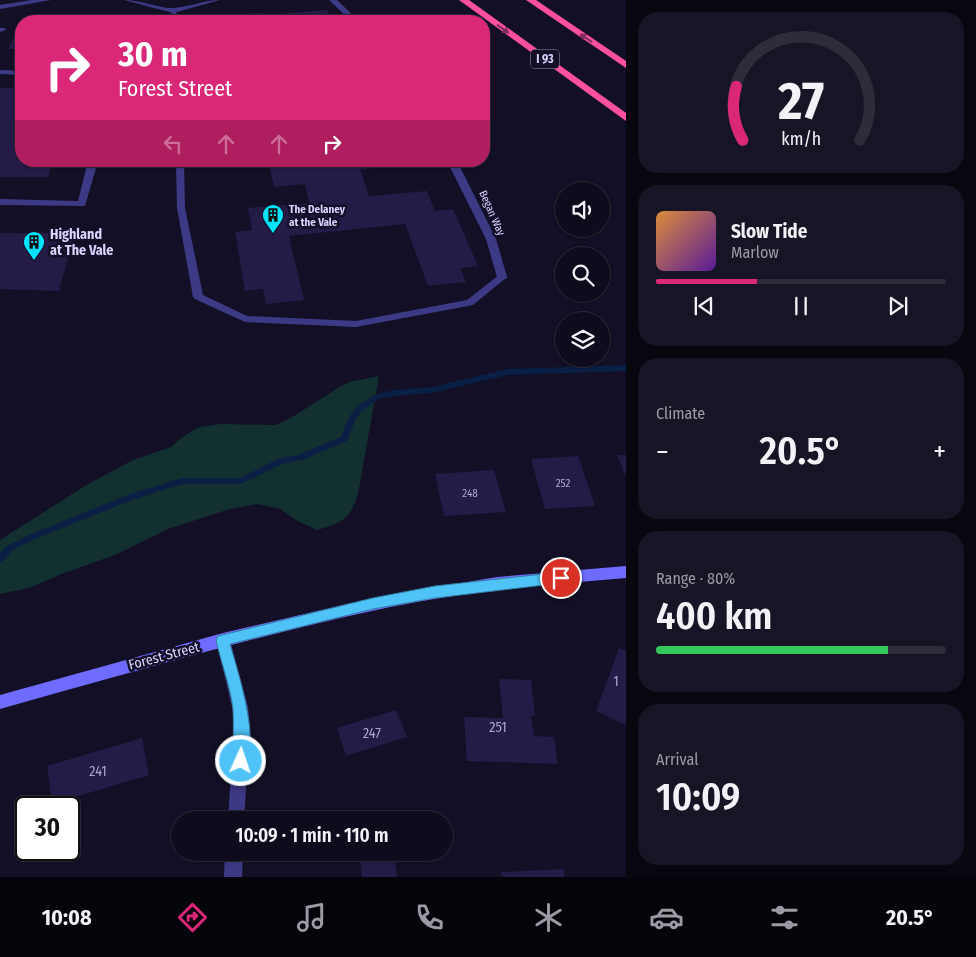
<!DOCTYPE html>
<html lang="en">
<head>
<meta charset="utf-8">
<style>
  body { margin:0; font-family:"Fira Sans Condensed",sans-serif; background:#171425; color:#f1f3f6; height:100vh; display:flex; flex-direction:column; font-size:19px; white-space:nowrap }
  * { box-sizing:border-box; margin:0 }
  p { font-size:16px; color:#9b9ba3 }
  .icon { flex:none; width:28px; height:28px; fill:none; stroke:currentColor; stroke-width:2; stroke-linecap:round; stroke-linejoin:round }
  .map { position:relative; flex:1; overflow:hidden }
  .drawer { display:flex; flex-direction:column; gap:12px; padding:12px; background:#08060f; width:350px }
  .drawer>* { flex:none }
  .hud { position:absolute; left:15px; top:15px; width:475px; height:152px; border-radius:20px; box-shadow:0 1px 4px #0004,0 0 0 1px #2e2b3b; background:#db2777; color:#fff; overflow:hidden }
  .tools { position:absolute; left:555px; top:182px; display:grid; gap:10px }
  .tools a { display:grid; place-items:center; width:55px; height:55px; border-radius:50%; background:#0e0b1c; box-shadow:0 1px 4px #0004,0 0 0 1px #2e2b3b; font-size:25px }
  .speed { position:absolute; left:15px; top:796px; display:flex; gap:10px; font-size:25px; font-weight:700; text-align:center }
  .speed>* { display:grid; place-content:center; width:65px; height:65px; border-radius:50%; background:#0e0b1c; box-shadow:0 1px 4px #0004,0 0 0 1px #2e2b3b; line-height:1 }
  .speed .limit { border:2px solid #111; border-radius:8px; background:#fff; color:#111 }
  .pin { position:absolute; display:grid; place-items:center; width:42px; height:42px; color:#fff; margin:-21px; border:2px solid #fff; border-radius:50%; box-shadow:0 1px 5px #0007 }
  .me { position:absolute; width:55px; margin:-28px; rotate:3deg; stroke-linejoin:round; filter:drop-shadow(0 0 4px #0008) }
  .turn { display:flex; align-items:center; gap:18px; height:105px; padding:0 20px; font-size:22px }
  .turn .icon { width:65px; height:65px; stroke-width:2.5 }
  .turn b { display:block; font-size:35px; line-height:42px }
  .lanes { display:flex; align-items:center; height:48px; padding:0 20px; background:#0003; justify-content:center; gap:25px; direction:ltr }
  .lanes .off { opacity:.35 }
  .big { font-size:38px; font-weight:600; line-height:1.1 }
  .drawer .card { flex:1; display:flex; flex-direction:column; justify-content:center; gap:8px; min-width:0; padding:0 18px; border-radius:20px; background:#171425 }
  .drawer .dial { align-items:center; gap:0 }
  .dial svg { height:130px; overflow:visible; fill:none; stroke:#2e2b3b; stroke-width:7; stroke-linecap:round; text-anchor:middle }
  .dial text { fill:#f1f3f6; stroke:none }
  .song { display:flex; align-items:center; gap:15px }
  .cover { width:60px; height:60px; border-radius:8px; background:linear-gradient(135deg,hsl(30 70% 55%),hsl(270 70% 35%)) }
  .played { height:5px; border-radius:2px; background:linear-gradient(90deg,#db2777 35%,#2e2b3b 35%) }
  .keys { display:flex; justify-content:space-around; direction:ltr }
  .heat { display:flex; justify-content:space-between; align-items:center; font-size:28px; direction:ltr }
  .charge { height:8px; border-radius:4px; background:linear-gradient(90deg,#34c759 80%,#2e2b3b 0) }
  .trip { position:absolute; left:171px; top:811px; width:282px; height:50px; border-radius:25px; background:#0e0b1c; box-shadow:0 1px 4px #0004,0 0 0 1px #2e2b3b; font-weight:600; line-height:50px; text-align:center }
  .menu { display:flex; height:80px; justify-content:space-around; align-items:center; background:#06040b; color:#9b9ba3 }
  .menu .icon { width:35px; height:35px }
  .menu .current { color:#db2777 }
  .menu b { font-size:22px; color:#f1f3f6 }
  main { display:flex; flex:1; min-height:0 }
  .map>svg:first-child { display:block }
  .green { fill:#12302f }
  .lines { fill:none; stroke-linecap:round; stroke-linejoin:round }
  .stream { fill:#0a1f44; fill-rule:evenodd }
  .building { fill:#241b47 }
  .service { fill:#3d3a85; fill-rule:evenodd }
  .minor { fill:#3d3a85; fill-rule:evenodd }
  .secondary { fill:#6f6bff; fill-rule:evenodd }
  .motorway { fill:#ff4fa3; fill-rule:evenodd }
  .oneway { fill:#7d2c5e }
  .route { fill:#4fc3f7; stroke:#337fa1 }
  .labels { text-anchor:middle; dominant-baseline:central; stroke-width:5; stroke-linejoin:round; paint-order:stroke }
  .far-poi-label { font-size:11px; font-weight:bold; fill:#d9d4ff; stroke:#130f26; text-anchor:start }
  .far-street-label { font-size:11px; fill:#d9d4ff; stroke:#130f26 }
  .number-label { font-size:11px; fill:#aca6d1 }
  .shield { fill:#130f26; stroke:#9e99be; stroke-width:1 }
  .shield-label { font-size:12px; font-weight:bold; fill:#d9d4ff }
  .poi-label { font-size:14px; font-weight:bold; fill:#d9d4ff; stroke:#130f26; text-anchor:start }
  .street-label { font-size:14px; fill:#d9d4ff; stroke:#130f26 }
  .near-number-label { font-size:14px; fill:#aca6d1 }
</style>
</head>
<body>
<main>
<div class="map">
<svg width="626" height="877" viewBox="0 0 626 877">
  <rect width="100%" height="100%" fill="#130f26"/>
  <path class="green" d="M 379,376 L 358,494 C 350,519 342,523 317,530 L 296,520 L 280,509 L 257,504 L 230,509 L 168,529 L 115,555 L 64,573 L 29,588 L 0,594 L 0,540 L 88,484 L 133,460 L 171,447 L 182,437 L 199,427 L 221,424 L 275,425 L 289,419 L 338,388 L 349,382 Z"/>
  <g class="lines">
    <polygon class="stream" points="626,365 626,371 508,375 432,393 394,396 379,399 363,410 356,418 347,441 302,460 282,464 241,484 182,484 132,500 35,539 13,550 3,561 0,562 0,553 7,546 29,535 127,495 182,478 240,478 278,459 298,455 341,437 349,417 357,406 377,394 394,390 432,387 508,369"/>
  </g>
  <g class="building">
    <polygon points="327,10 331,21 223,21 221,14 262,13 263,15"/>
    <polygon points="24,17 145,19 145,21 22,21"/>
    <polygon points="21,22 21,49 8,49"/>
    <polygon points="0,88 21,88 21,161 53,161 48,177 0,177"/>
    <polygon points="268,161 421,161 422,164 360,169 369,196 427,191 435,211 453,209 478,266 460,268 466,282 428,286 405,224 289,236 304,300 266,304 263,289 245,291 235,232 252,230 248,208 309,203 305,184 274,187"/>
    <polygon points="0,233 75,233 59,291 0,289"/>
    <polygon points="617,455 626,455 626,477"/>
    <polygon points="578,456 595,506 545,509 531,459"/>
    <polygon points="494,470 506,512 444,516 435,474"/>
    <polygon points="619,648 626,651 626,725 596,711"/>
    <polygon points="499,679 531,680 535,716 531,716 534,736 554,737 558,764 467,761 464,717 503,718"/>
    <polygon points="396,710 407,737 346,756 337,728"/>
    <polygon points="142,738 149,775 52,804 47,766"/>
    <polygon points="359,852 394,852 397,877 362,877"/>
    <polygon points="563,869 565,877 502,877 501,872"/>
  </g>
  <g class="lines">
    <g class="service">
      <polygon points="171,10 175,10 180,21 174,21"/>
      <polygon points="176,161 184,161 185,208 203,295 247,316 356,321 467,300 499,275 502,274 507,277 473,305 356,327 245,322 195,299 193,297 177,208"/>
    </g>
    <g class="minor">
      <polygon points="32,0 51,0 0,9 0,5"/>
      <path d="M 124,0 C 141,0 160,9 174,8 C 190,7 204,0 220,0 L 173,13 Z"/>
      <polygon points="329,0 337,0 359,21 351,21"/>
      <polygon points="0,28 5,28 6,30 0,32"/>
      <polygon points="0,70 21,71 21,75 0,74"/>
      <polygon points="88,161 98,161 85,206 0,205 0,199 78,201"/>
      <polygon points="447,161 457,161 496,239 507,277 506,279 498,279 497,277 486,239"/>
      <polygon points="223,633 228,635 230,640 248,707 250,726 244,820 228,820 234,726 232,707 216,640 218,635"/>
      <polygon points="225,852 243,852 242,877 224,877"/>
    </g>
    <path class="secondary" d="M 626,566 L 626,578 C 541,585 456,592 372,611 C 247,638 123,675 0,709 L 0,695 L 223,633 L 373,598 L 497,577 Z"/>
    <g class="motorway">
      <polygon points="459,0 469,0 626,113 626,121"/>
      <polygon points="526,0 536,0 626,61 626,68"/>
    </g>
  </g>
  <defs><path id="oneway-solid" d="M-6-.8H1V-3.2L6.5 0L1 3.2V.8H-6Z" transform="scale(1.25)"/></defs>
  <g class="oneway">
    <use href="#oneway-solid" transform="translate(503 29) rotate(36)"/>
    <use href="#oneway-solid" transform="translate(586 38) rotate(-146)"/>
  </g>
  <path class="route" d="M 561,572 L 568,578 L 561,583 L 435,598 L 373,609 L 230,644 C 239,676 259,736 246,766 L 241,769 L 236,766 C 232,757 234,722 233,708 C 230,686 221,662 216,640 L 218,636 L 373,598 L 435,586 Z"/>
  <defs>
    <g id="building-pin" transform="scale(1.125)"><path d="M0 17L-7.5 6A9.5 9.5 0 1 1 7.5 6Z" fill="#00e5ff" stroke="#130f26"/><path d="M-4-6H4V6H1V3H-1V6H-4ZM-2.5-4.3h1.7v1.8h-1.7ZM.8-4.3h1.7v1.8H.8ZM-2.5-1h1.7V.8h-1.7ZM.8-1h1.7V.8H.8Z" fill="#111"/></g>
  </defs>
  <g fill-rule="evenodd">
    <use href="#building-pin" x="273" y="215"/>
    <use href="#building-pin" x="34" y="242"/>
  </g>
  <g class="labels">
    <g class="far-poi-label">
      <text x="289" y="209">The Delaney<tspan x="289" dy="13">at the Vale</tspan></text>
    </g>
    <g class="far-street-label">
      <text transform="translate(492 213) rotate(66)">Began Way</text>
    </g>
    <g class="number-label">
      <text x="563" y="483">252</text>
      <text x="470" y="493">248</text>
    </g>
    <rect class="shield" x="531" y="49.5" width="28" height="19" rx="4"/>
    <g class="shield-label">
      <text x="545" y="59">I 93</text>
    </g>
    <g class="poi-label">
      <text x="50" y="234">Highland<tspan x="50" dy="16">at The Vale</tspan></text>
    </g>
    <g class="street-label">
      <text transform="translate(164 656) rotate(-15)">Forest Street</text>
    </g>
    <g class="near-number-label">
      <text x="616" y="681">1</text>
      <text x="498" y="727">251</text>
      <text x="372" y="733">247</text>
      <text x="98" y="771">241</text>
    </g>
  </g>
</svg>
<div class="tools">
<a><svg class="icon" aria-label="sound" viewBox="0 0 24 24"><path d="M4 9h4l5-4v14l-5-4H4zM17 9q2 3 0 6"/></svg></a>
<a><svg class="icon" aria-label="search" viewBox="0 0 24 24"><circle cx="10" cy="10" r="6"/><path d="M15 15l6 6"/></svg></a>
<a><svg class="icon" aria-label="layers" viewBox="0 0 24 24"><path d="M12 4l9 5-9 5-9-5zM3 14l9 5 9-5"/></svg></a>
</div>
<div class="speed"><div class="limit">30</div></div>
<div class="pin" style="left:561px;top:578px;background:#d93025"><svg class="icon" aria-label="arrive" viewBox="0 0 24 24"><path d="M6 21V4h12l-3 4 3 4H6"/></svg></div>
<svg class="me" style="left:241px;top:761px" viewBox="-20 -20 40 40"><circle r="17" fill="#4fc3f7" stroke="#fff" stroke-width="3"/><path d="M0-11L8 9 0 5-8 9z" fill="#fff"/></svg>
<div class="trip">10:09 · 1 min · 110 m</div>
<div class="hud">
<div class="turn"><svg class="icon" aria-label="right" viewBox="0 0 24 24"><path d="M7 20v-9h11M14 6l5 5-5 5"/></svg><div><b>30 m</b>Forest Street</div></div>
<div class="lanes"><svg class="icon off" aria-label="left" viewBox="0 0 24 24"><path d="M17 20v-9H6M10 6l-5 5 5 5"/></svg><svg class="icon off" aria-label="ahead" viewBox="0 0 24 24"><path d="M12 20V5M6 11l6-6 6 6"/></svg><svg class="icon off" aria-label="ahead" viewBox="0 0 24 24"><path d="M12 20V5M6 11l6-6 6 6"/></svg><svg class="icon" aria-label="right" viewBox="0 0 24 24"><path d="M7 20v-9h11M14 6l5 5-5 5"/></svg></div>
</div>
</div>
<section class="drawer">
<div class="card dial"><svg viewBox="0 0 100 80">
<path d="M14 69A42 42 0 1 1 86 69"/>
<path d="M14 69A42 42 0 0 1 10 36" stroke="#db2777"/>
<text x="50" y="56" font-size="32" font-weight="700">27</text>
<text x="50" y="72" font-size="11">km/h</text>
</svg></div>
<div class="card">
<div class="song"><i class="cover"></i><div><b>Slow Tide</b><p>Marlow</p></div></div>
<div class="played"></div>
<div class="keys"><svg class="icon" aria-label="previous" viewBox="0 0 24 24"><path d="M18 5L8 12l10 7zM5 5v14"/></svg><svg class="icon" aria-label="pause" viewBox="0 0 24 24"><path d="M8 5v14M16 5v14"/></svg><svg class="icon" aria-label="next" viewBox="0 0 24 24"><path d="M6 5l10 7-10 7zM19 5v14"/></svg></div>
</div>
<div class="card"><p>Climate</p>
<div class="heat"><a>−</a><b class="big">20.5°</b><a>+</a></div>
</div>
<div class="card"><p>Range · 80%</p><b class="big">400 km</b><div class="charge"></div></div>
<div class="card"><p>Arrival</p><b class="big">10:09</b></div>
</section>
</main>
<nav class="menu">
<b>10:08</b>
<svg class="icon current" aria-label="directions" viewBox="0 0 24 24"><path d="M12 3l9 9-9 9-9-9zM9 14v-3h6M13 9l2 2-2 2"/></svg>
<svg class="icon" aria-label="music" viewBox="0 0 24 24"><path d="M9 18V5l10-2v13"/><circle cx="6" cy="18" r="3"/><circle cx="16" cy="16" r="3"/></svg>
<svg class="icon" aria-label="phone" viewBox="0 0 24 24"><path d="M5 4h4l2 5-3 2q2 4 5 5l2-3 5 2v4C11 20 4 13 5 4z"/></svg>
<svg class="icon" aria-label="climate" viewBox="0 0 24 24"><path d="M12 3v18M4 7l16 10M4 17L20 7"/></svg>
<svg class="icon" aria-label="car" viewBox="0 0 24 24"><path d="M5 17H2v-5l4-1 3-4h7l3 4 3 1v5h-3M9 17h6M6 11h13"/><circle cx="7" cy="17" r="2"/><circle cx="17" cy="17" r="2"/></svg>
<svg class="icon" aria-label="filters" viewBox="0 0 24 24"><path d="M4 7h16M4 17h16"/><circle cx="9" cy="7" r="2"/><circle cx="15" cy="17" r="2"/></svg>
<b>20.5°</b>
</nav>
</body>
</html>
